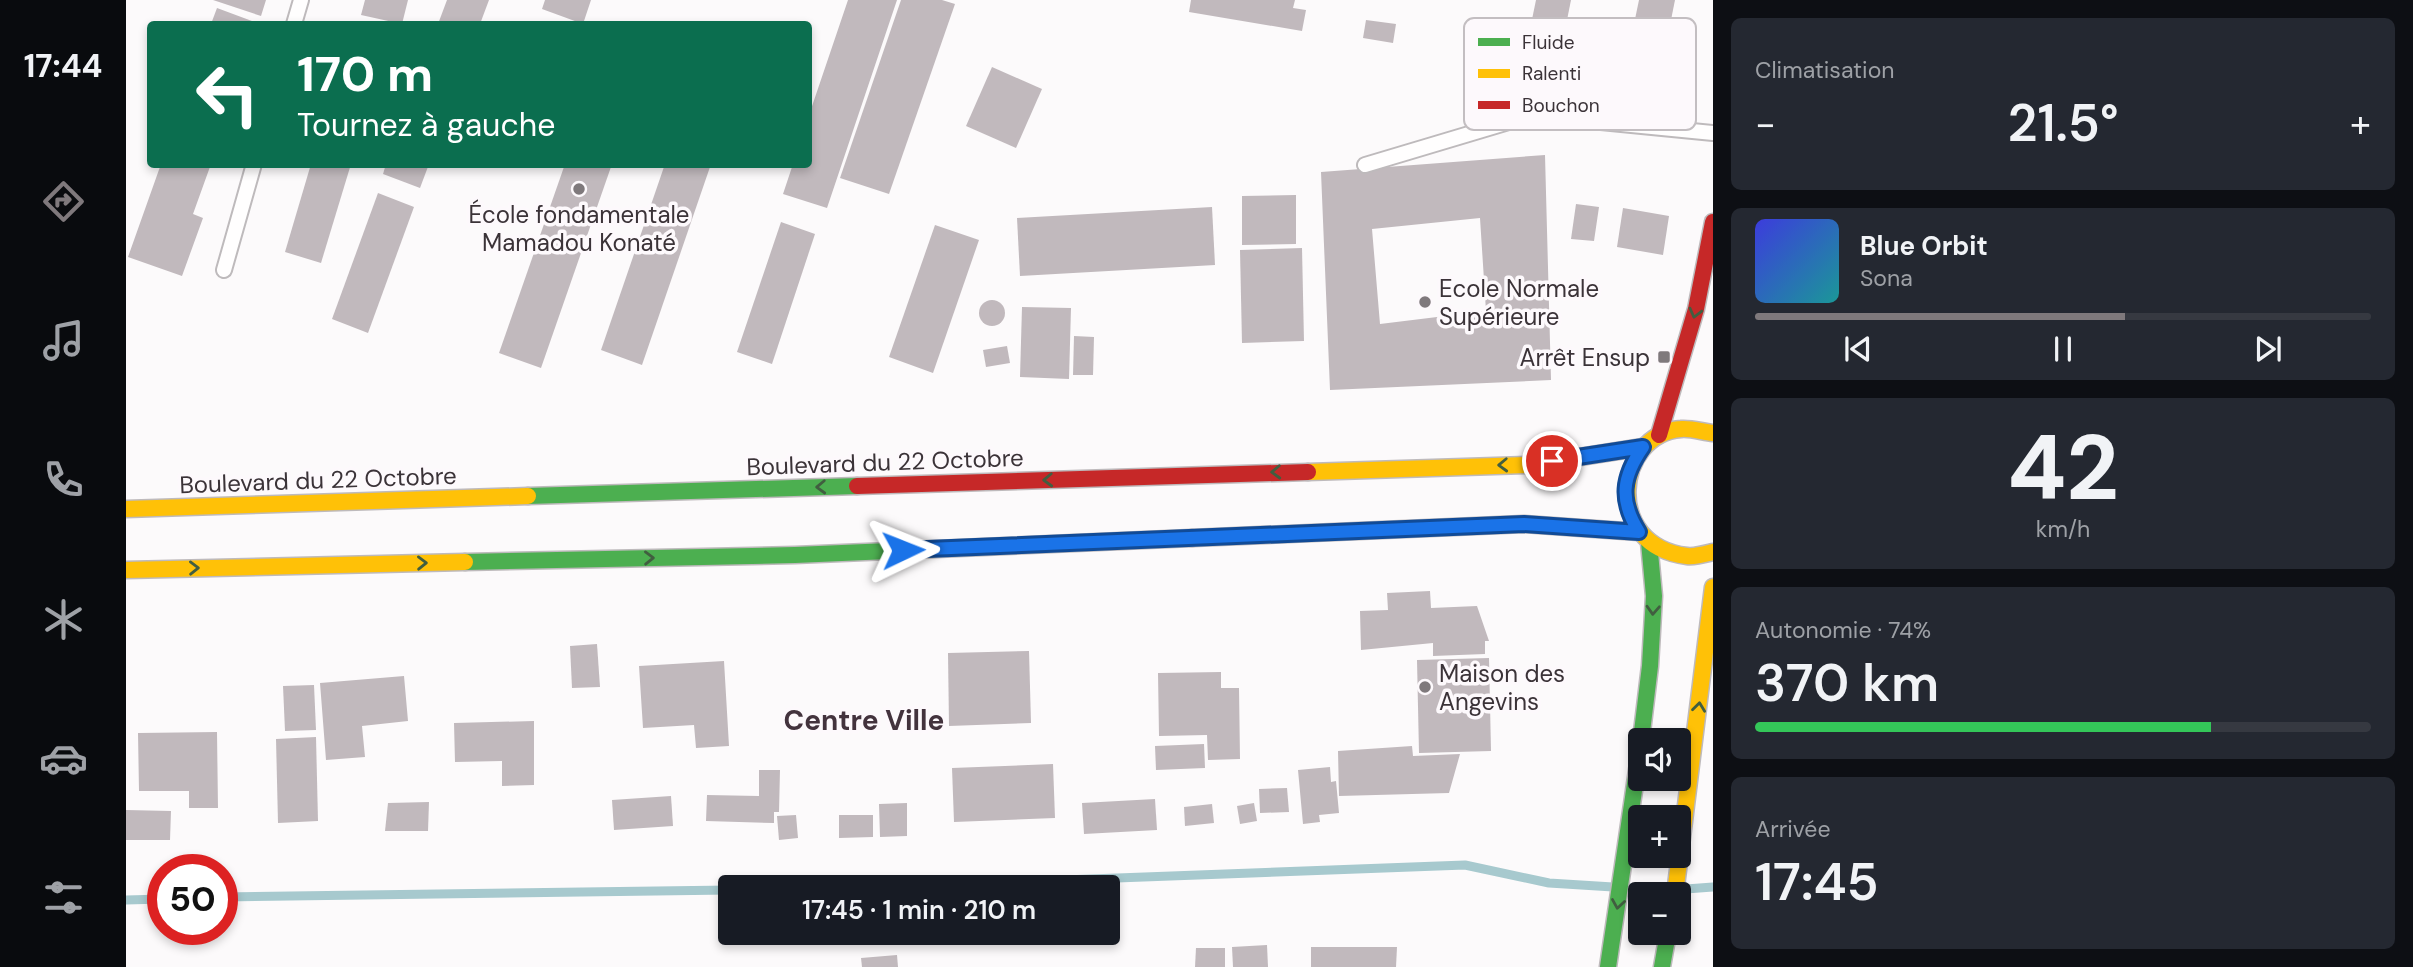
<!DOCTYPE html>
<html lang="fr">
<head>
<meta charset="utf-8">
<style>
  body { margin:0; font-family:"DM Sans",sans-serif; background:#242831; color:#f1f3f6; height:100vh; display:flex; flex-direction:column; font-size:26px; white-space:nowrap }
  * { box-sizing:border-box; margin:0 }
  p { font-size:23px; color:#9ea1a6 }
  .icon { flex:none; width:38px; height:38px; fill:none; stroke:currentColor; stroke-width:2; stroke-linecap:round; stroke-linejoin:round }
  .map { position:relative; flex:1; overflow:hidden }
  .details { display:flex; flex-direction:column; gap:18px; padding:18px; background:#0d0f14; width:700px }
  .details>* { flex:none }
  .hud { position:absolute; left:21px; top:21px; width:665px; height:147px; border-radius:7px; box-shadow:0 4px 10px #0003; background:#0b6e4f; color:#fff; overflow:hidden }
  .tools { position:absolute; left:1502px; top:728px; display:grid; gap:14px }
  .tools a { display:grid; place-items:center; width:63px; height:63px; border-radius:7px; background:#171b24; box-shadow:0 4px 10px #0003; font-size:35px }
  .speed { position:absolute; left:21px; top:854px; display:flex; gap:14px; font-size:35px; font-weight:700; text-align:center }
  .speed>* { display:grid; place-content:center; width:91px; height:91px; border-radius:50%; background:#171b24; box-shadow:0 4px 10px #0003; line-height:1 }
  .speed .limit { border:10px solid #d22; background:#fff; color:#111 }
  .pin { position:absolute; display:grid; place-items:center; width:60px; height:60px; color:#fff; margin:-30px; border:4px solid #fff; border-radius:50%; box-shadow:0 2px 7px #0007 }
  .me { position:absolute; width:77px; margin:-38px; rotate:88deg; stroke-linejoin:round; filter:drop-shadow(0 0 5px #0008) }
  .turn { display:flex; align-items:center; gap:24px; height:147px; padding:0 35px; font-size:32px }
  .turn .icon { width:91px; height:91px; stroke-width:2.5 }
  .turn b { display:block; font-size:49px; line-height:60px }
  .big { font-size:52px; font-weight:600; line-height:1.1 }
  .details .widget { flex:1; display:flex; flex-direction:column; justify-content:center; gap:10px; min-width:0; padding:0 24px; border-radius:10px; background:#242831 }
  .details .dial { align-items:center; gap:0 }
  .dial b { font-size:91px; line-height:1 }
  .song { display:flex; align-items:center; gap:21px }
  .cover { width:84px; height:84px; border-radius:10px; background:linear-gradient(135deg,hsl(240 70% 55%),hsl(180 70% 35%)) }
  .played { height:7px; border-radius:4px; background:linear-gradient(90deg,#7f797c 60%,#363941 60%) }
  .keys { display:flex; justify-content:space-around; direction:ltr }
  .heat { display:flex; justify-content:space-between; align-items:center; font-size:38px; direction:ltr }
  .charge { height:10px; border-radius:5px; background:linear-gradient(90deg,#34c759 74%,#363941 0) }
  .trip { position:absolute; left:592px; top:875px; width:402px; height:70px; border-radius:7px; background:#171b24; box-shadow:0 4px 10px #0003; font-weight:600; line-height:70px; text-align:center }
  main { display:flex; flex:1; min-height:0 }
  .dock { display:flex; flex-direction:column; width:126px; justify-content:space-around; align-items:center; background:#090b0e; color:#9ea1a6 }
  .dock .icon { width:49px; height:49px }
  .dock .on { color:#7f797c }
  .dock b { font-size:32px; color:#f1f3f6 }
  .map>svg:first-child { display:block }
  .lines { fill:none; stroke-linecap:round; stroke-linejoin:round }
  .stream { stroke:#a7c9ce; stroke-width:9 }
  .building { fill:#c1b9bd; fill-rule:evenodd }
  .lane-casing { stroke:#bebabc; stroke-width:18 }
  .fast-casing { stroke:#bebabc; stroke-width:19 }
  .slow-casing { stroke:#bebabc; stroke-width:19 }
  .jam-casing { stroke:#bebabc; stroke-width:19 }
  .lane { stroke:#fffefe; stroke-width:14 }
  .fast { stroke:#4caf50; stroke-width:16 }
  .slow { stroke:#ffc107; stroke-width:16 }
  .jam { stroke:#c62828; stroke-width:16 }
  .oneway { stroke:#415e40 }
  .route-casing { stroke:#114b97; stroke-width:18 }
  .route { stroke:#1a73e8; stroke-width:12 }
  .poi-dot { fill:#7f797c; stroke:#fdf9fc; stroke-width:2.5 }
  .labels { text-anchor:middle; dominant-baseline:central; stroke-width:7; stroke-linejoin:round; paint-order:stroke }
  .poi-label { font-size:24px; fill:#3b3338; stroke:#fdf9fc; text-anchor:start }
  .street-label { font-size:24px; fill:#3b3338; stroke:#fdf9fc }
  .quarter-label { font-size:28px; font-weight:bold; fill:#43333d; stroke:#fdf9fc }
  .key { fill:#fdf9fc; stroke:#c3bec1; stroke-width:2 }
  .key-label { font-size:19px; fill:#3b3338 }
</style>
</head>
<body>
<main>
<nav class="dock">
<b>17:44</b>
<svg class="icon on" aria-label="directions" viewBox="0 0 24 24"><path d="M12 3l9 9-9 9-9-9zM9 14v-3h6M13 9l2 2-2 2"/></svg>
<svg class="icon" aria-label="music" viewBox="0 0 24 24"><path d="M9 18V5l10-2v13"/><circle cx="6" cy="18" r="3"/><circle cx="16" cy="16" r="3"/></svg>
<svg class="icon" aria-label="phone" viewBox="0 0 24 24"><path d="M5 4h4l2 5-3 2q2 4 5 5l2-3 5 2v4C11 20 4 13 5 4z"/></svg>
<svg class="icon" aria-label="climate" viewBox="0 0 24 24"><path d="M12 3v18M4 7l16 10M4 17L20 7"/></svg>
<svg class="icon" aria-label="car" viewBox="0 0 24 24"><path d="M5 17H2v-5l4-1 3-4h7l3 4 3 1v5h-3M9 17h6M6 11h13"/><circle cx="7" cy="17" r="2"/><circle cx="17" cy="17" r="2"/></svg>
<svg class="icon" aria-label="filters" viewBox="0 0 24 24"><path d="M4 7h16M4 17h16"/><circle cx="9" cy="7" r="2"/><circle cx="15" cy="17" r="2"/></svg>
</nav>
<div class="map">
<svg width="1587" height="967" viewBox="0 0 1587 967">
  <rect width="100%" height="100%" fill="#fcfafb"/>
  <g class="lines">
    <g class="stream">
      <polyline points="745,887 1339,865 1423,883 1487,887"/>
      <polyline points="1504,888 1539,891"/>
      <polyline points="1560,889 1587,887"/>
      <polyline points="96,897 604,890"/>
      <polyline points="0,900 37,899"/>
    </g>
  </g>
  <g class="building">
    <polygon points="87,0 140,0 135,16"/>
    <polygon points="239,0 282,0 276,24 235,15"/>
    <polygon points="321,0 363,0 354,24 312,24"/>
    <polygon points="419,0 465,0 457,24 416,9"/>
    <polygon points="722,0 771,0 701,208 657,194 667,164 682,164 682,118"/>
    <polygon points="775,0 816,0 829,4 763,194 714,178"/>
    <polygon points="1065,0 1169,0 1167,8 1180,10 1176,31 1063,12"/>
    <polygon points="1410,0 1445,0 1437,40 1403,34"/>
    <polygon points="1513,0 1549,0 1538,55 1503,48"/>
    <polygon points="91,8 134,24 85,24"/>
    <polygon points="1240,20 1270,24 1267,43 1237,38"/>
    <polygon points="866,67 916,89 890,148 840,126"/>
    <path d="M 1419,155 L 1425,380 L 1204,390 L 1195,172 ZM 1354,218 L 1360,311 L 1254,324 L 1246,229 Z"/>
    <polygon points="35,164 85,164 67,214 77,218 56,276 2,257"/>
    <polygon points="185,164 225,164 195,263 159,252"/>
    <polygon points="260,164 303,164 294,188 257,174"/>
    <polygon points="439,164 486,164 415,368 373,353"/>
    <polygon points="539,164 585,164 516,365 475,350"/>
    <polygon points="252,193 288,207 242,333 206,319"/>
    <polygon points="1170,195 1170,244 1116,245 1116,196"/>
    <polygon points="1450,204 1473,207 1468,241 1445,239"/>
    <polygon points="1086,207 1089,265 894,276 891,218"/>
    <polygon points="1497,208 1543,216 1537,255 1491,247"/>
    <polygon points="655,222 689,234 646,364 611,352"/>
    <polygon points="809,225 853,240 807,373 763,357"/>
    <polygon points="1176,248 1178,341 1116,343 1114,250"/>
    <circle cx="866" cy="313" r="13"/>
    <polygon points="896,307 945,308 943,379 894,377"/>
    <polygon points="948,336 968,337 967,375 947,375"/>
    <polygon points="881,346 884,363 860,367 857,350"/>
    <polygon points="1304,591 1305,608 1351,606 1363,641 1359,641 1359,654 1307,656 1307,643 1235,650 1234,611 1262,610 1261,593"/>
    <polygon points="471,644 474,687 446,688 444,646"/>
    <polygon points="903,651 905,723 823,726 822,653"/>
    <polygon points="1363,658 1365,751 1293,753 1291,660"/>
    <polygon points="598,661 603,746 570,748 568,725 517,728 513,666"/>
    <polygon points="1095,672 1095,688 1113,688 1114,759 1082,760 1081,735 1033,736 1032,673"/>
    <polygon points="278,676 282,721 236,726 239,757 200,760 194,683"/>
    <polygon points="188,685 190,730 159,731 157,686"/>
    <polygon points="408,721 408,785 376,786 376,761 329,762 328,723"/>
    <polygon points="91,732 92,808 63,808 63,791 13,791 12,733"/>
    <polygon points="190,737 192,821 152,823 150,739"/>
    <polygon points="1078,744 1079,768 1030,770 1029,746"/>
    <polygon points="1286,746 1287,756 1334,754 1323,793 1213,796 1212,751"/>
    <polygon points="927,764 929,818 828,822 826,768"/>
    <polygon points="1204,767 1205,782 1210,781 1213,813 1193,815 1194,822 1177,824 1172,770"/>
    <polygon points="633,770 654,770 653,812 648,812 648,823 580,821 581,795 633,796"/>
    <polygon points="1161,788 1163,812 1134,813 1133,789"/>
    <polygon points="545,796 547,826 488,830 486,800"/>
    <polygon points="1029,799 1031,830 958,834 956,803"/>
    <polygon points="303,802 302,831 259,831 262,803"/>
    <polygon points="781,803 781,836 754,837 753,804"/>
    <polygon points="1128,803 1131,821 1114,824 1111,806"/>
    <polygon points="1086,804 1088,823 1059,826 1058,807"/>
    <polygon points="0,810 45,811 44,840 0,840"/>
    <polygon points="670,815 672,838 653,840 651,816"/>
    <polygon points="713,815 747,815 747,837 713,838"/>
    <polygon points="1141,945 1142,967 1107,967 1106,947"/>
    <polygon points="1185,947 1271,947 1270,967 1185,967"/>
    <polygon points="1070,948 1099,948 1099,967 1069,967"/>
    <polygon points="771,955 772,967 736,967 735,958"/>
  </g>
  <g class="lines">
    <g class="lane-casing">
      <g id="lane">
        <polyline points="168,24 175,0"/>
        <polyline points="1239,165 1393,119 1434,118 1587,133"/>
        <polyline points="98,270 128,164"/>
      </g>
    </g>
    <g class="fast-casing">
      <g id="fast">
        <polyline points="402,496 731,486"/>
        <polyline points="339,562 669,555 1066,538"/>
        <polyline points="1515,740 1524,666 1528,596 1523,542"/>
        <polyline points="1482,967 1514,750"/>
        <polyline points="1536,967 1542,933"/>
      </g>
    </g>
    <g class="slow-casing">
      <g id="slow">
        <path d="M 1587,433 C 1577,432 1565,428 1555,429 C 1489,434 1476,546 1561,556 C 1569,557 1579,554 1587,552"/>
        <polyline points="1182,472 1403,465 1517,447"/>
        <polyline points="0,509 402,496"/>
        <polyline points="0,570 339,562"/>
        <polyline points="1549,894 1587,587"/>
      </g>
    </g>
    <g class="jam-casing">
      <g id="jam">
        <polyline points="1533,435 1570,309 1587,222"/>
        <polyline points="731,486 1182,472"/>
        <polyline points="1066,538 1398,524 1513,532"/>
      </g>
    </g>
    <use href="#lane" class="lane"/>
    <use href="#fast" class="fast"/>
    <use href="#slow" class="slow"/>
    <use href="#jam" class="jam"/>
  </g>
  <defs><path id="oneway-chevron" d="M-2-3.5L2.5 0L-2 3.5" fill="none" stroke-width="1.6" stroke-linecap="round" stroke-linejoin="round" transform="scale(1.75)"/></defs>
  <g class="oneway">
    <use href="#oneway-chevron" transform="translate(1569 313) rotate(104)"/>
    <use href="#oneway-chevron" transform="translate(1377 465) rotate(178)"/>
    <use href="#oneway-chevron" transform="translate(1150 472) rotate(178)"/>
    <use href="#oneway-chevron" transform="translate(922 480) rotate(178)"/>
    <use href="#oneway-chevron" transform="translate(695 487) rotate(178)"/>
    <use href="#oneway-chevron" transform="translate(523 558) rotate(-1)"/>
    <use href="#oneway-chevron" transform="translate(296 563) rotate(-1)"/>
    <use href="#oneway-chevron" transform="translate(68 568) rotate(-1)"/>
    <use href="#oneway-chevron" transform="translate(1527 610) rotate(93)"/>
    <use href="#oneway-chevron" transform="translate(1573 707) rotate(-83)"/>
    <use href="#oneway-chevron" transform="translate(1492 904) rotate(99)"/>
  </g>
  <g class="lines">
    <g class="route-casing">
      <path id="route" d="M 777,550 L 1398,524 L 1513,532 C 1493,500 1496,477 1517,447 L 1426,461"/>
    </g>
    <use href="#route" class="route"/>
  </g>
  <g class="poi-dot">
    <circle cx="453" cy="189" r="7"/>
    <circle cx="1299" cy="302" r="7"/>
    <rect x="1531" y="350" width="14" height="14" rx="3.5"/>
    <circle cx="1299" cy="687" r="7"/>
  </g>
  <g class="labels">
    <g class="poi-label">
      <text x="453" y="214" text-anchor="middle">École fondamentale<tspan x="453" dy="28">Mamadou Konaté</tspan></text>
      <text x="1313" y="288">Ecole Normale<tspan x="1313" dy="28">Supérieure</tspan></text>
      <text x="1524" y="357" text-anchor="end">Arrêt Ensup</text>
      <text x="1313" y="673">Maison des<tspan x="1313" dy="28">Angevins</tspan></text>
    </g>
    <g class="street-label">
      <text transform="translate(759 462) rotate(-2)">Boulevard du 22 Octobre</text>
      <text transform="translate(192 480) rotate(-2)">Boulevard du 22 Octobre</text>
    </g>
    <g class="quarter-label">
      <text x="738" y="720">Centre Ville</text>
    </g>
  </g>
  <rect x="1338" y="18" width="232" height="112" rx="10" class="key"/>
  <rect x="1352" y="38" width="32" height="8" fill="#4caf50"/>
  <rect x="1352" y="69" width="32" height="9" fill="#ffc107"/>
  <rect x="1352" y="101" width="32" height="8" fill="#c62828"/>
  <g class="key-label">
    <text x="1396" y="49">Fluide</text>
    <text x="1396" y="80">Ralenti</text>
    <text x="1396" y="112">Bouchon</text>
  </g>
</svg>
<div class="tools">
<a><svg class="icon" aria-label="sound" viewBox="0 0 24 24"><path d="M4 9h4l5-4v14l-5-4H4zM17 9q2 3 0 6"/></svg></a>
<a>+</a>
<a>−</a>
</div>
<div class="speed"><div class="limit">50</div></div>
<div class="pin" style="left:1426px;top:461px;background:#d93025"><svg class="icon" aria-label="arrive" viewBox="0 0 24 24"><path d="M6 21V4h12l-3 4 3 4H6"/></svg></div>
<svg class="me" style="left:777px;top:550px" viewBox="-20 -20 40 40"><path d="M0-17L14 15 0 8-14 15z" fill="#1a73e8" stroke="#fff" stroke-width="4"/></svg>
<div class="trip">17:45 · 1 min · 210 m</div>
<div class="hud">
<div class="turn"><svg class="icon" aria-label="left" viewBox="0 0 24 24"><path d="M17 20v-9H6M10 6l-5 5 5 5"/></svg><div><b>170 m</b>Tournez à gauche</div></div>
</div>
</div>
<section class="details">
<div class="widget"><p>Climatisation</p>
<div class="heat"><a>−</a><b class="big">21.5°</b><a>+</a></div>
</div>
<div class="widget">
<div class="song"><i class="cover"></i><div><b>Blue Orbit</b><p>Sona</p></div></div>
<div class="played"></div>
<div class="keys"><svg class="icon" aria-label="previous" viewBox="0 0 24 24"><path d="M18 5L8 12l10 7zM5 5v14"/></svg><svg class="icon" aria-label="pause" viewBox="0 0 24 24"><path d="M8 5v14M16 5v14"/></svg><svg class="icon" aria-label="next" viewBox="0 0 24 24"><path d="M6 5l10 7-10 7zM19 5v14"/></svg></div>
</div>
<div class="widget dial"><b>42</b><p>km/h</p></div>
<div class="widget"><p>Autonomie · 74%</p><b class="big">370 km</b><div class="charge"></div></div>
<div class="widget"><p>Arrivée</p><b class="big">17:45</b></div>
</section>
</main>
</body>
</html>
